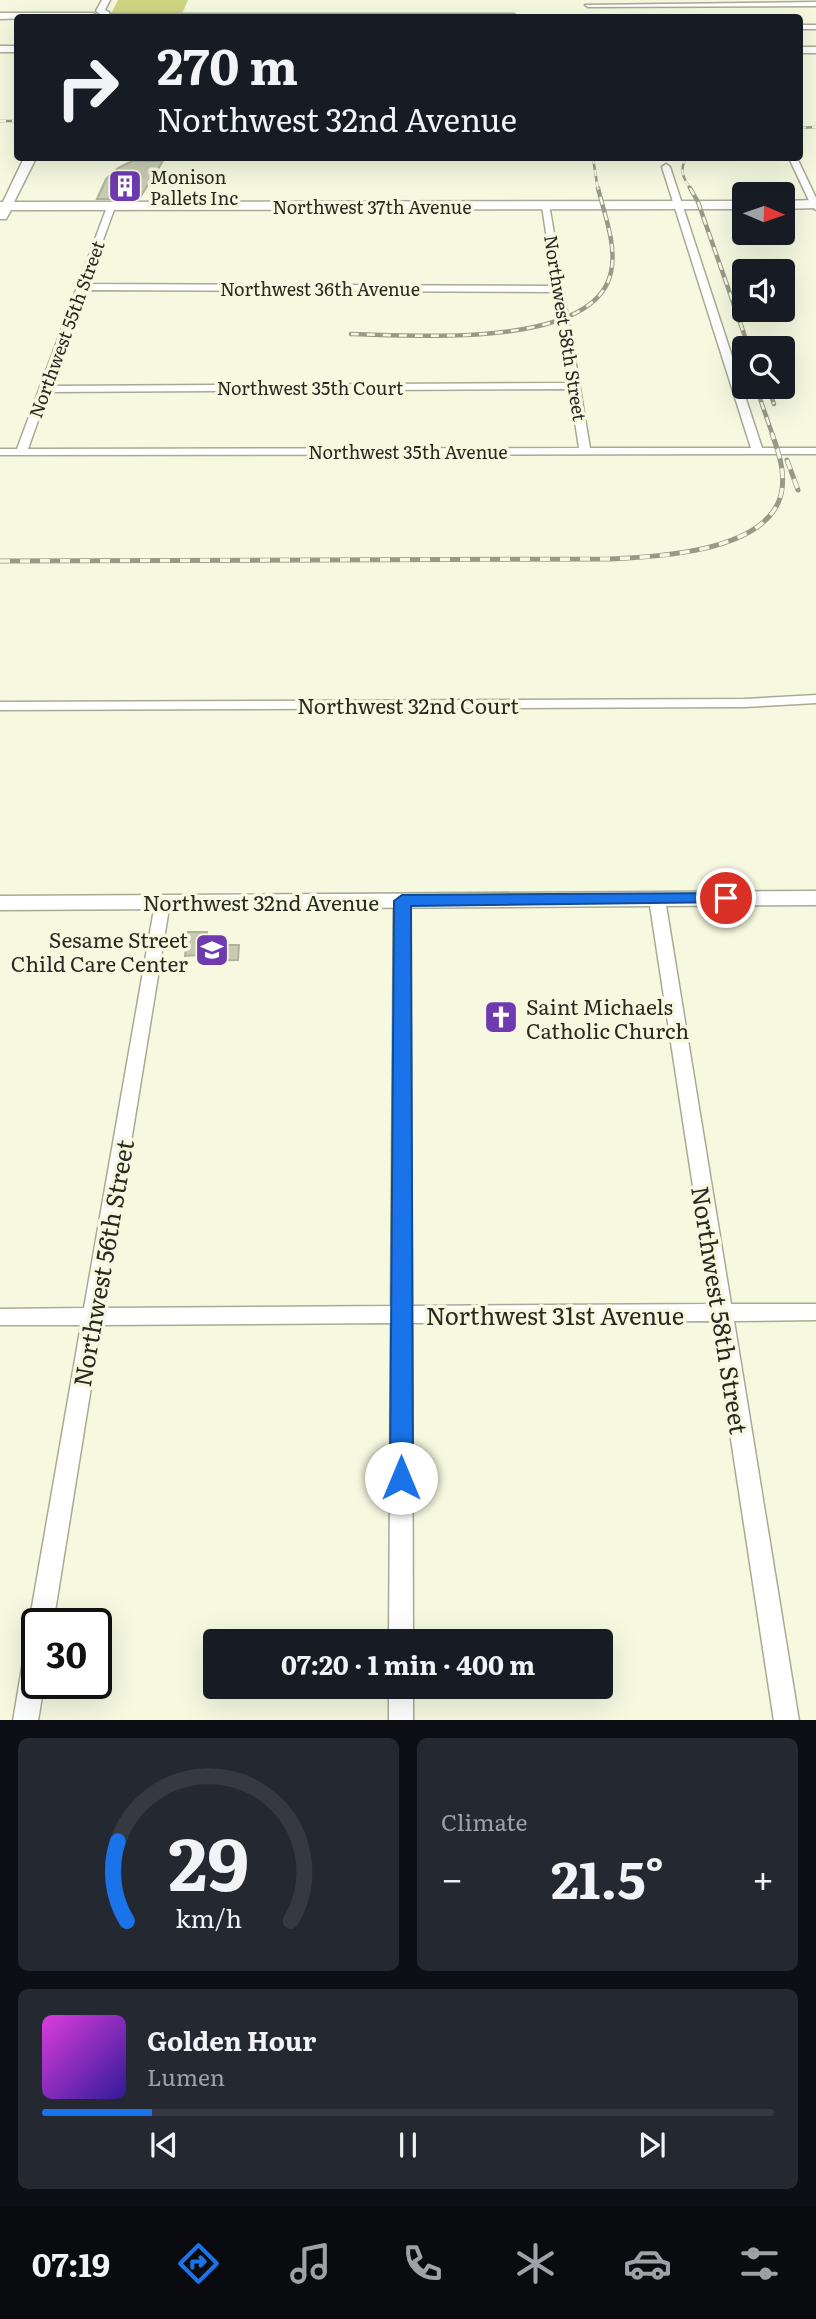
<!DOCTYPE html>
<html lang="en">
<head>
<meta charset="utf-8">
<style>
  body { margin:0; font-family:Literata,serif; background:#242831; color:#f1f3f6; height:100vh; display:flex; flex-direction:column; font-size:26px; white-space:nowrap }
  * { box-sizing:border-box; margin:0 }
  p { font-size:23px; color:#9ea1a6 }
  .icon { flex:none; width:38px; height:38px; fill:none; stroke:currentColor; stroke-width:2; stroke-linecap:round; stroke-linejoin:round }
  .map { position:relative; height:1720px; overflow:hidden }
  .drawer { display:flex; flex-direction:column; gap:18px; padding:18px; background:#0d0f14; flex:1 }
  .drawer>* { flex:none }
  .banner { position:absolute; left:14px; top:14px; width:789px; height:147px; border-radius:7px; box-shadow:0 7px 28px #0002; background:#171b24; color:#f1f3f6; overflow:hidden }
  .needle { width:46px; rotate:92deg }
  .tools { position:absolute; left:732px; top:182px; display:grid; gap:14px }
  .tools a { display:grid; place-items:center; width:63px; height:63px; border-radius:7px; background:#171b24; box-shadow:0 7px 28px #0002; font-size:35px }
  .speed { position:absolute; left:21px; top:1608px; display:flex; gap:14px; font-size:35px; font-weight:700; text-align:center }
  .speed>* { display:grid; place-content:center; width:91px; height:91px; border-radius:50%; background:#171b24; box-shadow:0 7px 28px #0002; line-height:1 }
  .speed .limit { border:4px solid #111; border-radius:10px; background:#fff; color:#111 }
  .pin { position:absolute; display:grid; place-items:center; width:60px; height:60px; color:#fff; margin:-30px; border:4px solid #fff; border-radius:50%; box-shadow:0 2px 7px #0007 }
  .me { position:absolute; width:77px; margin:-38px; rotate:0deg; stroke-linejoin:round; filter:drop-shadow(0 0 5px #0008) }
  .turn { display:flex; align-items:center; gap:24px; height:147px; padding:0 28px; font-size:32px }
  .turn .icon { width:91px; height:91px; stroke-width:2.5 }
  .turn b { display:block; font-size:49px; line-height:60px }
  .big { font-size:52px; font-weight:700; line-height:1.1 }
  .drawer .card { flex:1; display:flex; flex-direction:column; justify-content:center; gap:10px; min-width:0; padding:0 24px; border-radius:10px; background:#242831 }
  .drawer .dial { align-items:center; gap:0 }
  .dial svg { height:182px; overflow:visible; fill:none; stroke:#363941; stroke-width:7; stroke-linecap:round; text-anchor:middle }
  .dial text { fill:#f1f3f6; stroke:none }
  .song { display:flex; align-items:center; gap:21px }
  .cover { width:84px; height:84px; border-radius:10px; background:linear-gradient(135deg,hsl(300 70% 55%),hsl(250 70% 35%)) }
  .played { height:7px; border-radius:4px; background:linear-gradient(90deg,#1a73e8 15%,#363941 15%) }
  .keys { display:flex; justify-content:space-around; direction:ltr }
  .heat { display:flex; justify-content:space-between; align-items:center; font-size:38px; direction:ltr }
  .drawer .tiles { flex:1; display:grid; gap:18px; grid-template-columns:1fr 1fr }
  .card:last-child { grid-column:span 2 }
  .trip { position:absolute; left:203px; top:1629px; width:410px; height:70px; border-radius:7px; background:#171b24; box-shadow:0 7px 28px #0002; font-weight:700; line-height:70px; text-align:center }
  .tabs { display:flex; height:112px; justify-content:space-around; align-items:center; background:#090b0e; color:#9ea1a6 }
  .tabs .icon { width:49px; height:49px }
  .tabs .selected { color:#1a73e8 }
  .tabs b { font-size:32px; color:#f1f3f6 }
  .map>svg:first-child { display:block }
  .green { fill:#cfd682 }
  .building { fill:#c8cbb2; stroke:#afb29a; stroke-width:2 }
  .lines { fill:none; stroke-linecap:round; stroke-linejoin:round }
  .street-casing { stroke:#a8ab93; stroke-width:3 }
  .secondary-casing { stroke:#a8ab93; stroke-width:3 }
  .street { fill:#fff; fill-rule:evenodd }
  .secondary { fill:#fff; fill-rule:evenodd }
  .rail-far2-casing { stroke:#989a88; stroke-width:2.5 }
  .rail-far1-casing { stroke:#989a88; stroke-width:4.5 }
  .rail-casing { stroke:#989a88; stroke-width:5 }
  .rail-far2 { stroke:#f6f9e0; stroke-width:2; stroke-dasharray:6; stroke-linecap:butt }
  .rail-far1 { stroke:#f6f9e0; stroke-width:2.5; stroke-dasharray:8; stroke-linecap:butt }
  .rail { stroke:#f6f9e0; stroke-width:3.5; stroke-dasharray:10; stroke-linecap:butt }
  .route { fill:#1a73e8; stroke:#114b97; stroke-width:2 }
  .labels { text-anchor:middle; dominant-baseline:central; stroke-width:7; stroke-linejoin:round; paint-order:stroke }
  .far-poi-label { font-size:18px; fill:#282920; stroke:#f6f9e0; text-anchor:start }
  .far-street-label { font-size:18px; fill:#282920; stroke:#f6f9e0 }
  .street-label { font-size:21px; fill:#282920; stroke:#f6f9e0 }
  .poi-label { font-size:21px; fill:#282920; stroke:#f6f9e0; text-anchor:end }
  .near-street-label { font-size:24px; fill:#282920; stroke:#f6f9e0 }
</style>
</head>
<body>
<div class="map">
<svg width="816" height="1721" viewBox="0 0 816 1721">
  <rect width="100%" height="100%" fill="#f6f9e0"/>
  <polygon class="green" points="118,0 188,0 182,14 111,14"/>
  <g class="building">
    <polygon points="132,161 163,161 139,199 97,199 106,179 118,168"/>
    <polygon points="188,932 207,932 206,942 210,942 210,945 239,945 238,960 199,961 200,955 185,956"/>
  </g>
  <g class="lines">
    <g class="street-casing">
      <g id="street">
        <polygon points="816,2 816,6 588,7 585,5"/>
        <polygon points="105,14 514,14 517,16 103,17"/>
        <rect x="800" y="25" width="16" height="4"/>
        <polygon points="789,158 797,158 816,198 816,210 812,207"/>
        <path d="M 666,164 L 670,167 L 762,448 L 816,448 L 816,454 L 0,455 L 0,449 L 17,449 L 107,207 L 111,204 L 115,207 L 87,284 L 554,286 L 542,206 L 549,204 L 590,448 L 751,448 L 662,167 ZM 85,290 L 555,292 L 569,383 L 51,386 ZM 570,389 L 579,448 L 28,449 L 48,392 Z"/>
        <polygon points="816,695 816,703 744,707 0,710 0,702 744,699"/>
        <polygon points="657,894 665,899 731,1304 816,1304 816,1320 734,1321 799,1721 774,1721 713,1321 412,1323 413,1642 389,1642 391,1323 101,1325 53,1624 37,1624 37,1634 33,1632 29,1624 81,1325 0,1325 0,1309 84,1308 156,898 168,898 170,902 104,1308 391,1306 394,900 402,895 410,900 412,1306 711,1304 649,899"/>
        <polygon points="37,1638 37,1684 44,1684 38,1721 13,1721 25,1650 28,1642"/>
        <rect x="389" y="1687" width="24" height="34"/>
      </g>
    </g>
    <g class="secondary-casing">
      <g id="secondary">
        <polygon points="102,0 110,0 105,10 109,12 109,16 103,16 96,11"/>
        <polygon points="0,13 93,13 98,16 0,19"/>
        <rect x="0" y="46" width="18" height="6"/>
        <rect x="800" y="47" width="16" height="6"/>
        <polygon points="24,158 36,158 14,202 744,201 744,209 11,210 6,219 0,219 0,202 3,202"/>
        <polygon points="816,200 816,208 782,209 782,201"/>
        <polygon points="816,891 816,905 0,910 0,896"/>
      </g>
    </g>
    <use href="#street" class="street"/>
    <use href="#secondary" class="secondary"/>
    <g class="rail-far2-casing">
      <g id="rail-far2">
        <polyline points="0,121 18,121"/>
        <polyline points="800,128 816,127"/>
        <polyline points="593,158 598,190"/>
        <path d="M 686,158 C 679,171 683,177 691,190"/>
      </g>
    </g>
    <g class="rail-far1-casing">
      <g id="rail-far1">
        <polyline points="690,188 698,202 749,348"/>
        <path d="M 351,334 C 412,335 595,350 611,272 C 617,246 604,213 598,188"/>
        <polyline points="756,387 773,436"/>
        <polyline points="768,387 774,404"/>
      </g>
    </g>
    <g class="rail-casing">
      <g id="rail">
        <polyline points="787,460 798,490"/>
        <path d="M 0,561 L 610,559 C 656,557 756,552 778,503 C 788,481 780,455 772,434"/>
      </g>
    </g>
    <use href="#rail-far2" class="rail-far2"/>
    <use href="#rail-far1" class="rail-far1"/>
    <use href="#rail" class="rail"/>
  </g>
  <polygon class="route" points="726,893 734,898 732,902 411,906 413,1478 409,1485 401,1488 393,1485 390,1478 394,901 402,895"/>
  <defs>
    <g id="building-square" transform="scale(1.75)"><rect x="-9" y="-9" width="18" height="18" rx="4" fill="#6f3ab0" stroke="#f6f9e0"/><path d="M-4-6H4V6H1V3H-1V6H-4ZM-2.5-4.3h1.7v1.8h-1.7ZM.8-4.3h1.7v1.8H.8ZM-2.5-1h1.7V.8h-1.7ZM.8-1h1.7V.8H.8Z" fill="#fff"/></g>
    <g id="school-square" transform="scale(1.75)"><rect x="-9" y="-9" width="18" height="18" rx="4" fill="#6f3ab0" stroke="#f6f9e0"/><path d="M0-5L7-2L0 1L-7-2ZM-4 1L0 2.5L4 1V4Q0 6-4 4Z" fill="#fff"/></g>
    <g id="church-square" transform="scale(1.75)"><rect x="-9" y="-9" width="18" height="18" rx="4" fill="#6f3ab0" stroke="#f6f9e0"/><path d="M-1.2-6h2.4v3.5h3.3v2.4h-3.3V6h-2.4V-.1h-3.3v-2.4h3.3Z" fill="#fff"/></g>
  </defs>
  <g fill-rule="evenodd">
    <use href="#building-square" x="125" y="186"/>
    <use href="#school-square" x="212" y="950"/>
    <use href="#church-square" x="501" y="1017"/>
  </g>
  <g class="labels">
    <g class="far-poi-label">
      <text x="150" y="176">Monison<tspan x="150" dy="21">Pallets Inc</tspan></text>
    </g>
    <g class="far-street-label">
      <text x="372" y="206">Northwest 37th Avenue</text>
      <text x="320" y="288">Northwest 36th Avenue</text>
      <text transform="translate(566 328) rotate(81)">Northwest 58th Street</text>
      <text transform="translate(66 329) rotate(-70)">Northwest 55th Street</text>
      <text x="310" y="387">Northwest 35th Court</text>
      <text x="408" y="451">Northwest 35th Avenue</text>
    </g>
    <g class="street-label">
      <text x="408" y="704">Northwest 32nd Court</text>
      <text x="261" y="901">Northwest 32nd Avenue</text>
    </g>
    <g class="poi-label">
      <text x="188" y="938">Sesame Street<tspan x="188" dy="24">Child Care Center</tspan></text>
      <text x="526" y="1005" text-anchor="start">Saint Michaels<tspan x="526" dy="24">Catholic Church</tspan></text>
    </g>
    <g class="near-street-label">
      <text transform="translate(102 1263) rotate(-80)">Northwest 56th Street</text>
      <text transform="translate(721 1310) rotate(81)">Northwest 58th Street</text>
      <text x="555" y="1314">Northwest 31st Avenue</text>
    </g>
  </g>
</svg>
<div class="tools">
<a><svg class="needle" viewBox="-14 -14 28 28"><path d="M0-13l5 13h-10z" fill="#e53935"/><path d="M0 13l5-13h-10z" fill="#9ea1a6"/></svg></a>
<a><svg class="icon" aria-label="sound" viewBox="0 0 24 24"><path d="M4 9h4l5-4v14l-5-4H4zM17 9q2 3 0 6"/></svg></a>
<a><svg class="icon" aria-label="search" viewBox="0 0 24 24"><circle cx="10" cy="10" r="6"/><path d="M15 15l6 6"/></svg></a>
</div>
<div class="speed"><div class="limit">30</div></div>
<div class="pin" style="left:726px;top:898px;background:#d93025"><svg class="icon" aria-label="arrive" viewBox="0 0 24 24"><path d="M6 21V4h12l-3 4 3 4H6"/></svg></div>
<svg class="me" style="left:401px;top:1478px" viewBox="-20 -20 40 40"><circle r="19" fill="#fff"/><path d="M0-13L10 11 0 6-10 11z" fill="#1a73e8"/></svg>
<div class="trip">07:20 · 1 min · 400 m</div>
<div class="banner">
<div class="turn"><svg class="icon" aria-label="right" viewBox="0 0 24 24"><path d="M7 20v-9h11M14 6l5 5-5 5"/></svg><div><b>270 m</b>Northwest 32nd Avenue</div></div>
</div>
</div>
<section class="drawer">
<div class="tiles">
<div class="card dial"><svg viewBox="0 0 100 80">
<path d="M14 69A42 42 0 1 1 86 69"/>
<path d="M14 69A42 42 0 0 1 10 34" stroke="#1a73e8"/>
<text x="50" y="56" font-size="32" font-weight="700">29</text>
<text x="50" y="72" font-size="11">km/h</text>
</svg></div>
<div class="card"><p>Climate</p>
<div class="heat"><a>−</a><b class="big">21.5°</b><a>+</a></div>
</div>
<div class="card">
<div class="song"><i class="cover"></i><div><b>Golden Hour</b><p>Lumen</p></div></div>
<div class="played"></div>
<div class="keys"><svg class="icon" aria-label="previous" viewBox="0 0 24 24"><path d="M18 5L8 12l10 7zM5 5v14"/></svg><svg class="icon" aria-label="pause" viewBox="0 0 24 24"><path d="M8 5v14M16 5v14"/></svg><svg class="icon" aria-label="next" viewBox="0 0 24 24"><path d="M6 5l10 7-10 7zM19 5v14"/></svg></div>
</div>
</div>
</section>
<nav class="tabs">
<b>07:19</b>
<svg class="icon selected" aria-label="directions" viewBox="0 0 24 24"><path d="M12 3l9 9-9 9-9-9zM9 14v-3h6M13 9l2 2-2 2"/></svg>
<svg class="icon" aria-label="music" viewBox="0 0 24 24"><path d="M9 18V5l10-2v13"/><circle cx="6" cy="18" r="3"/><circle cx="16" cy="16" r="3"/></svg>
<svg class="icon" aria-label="phone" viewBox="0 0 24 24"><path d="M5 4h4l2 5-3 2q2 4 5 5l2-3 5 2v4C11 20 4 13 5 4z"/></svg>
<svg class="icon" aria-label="climate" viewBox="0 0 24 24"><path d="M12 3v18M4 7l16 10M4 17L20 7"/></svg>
<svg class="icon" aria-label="car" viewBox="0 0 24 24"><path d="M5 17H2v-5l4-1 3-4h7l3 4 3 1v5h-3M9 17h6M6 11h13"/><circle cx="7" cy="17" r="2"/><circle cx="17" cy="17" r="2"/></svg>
<svg class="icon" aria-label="filters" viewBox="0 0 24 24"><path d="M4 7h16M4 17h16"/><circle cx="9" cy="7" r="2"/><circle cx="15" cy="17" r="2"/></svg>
</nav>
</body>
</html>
